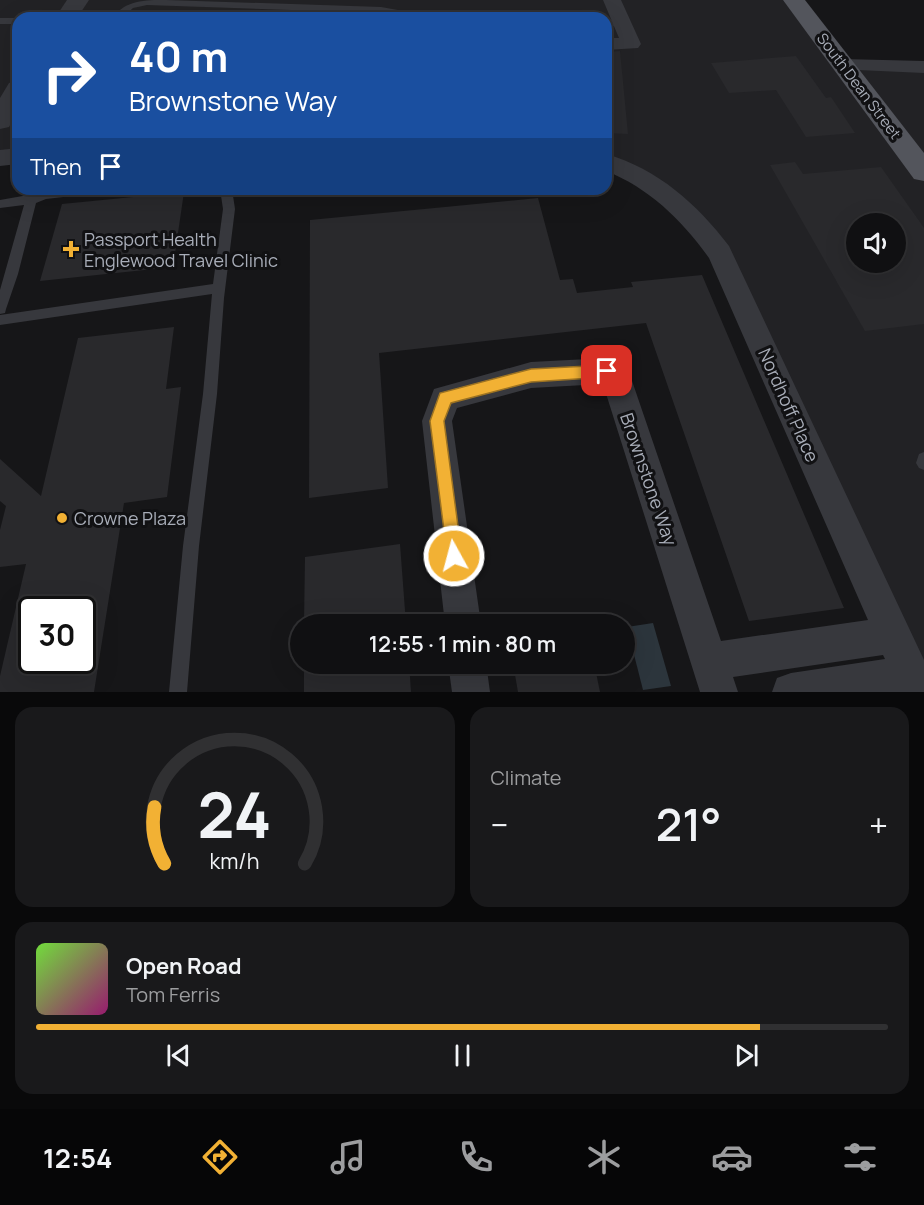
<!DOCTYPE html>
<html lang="en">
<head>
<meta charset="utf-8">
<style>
  body { margin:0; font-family:Manrope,sans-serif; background:#19191b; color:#f1f3f6; height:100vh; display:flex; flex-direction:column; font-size:22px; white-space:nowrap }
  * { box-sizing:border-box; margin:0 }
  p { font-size:20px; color:#9c9d9f }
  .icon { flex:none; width:33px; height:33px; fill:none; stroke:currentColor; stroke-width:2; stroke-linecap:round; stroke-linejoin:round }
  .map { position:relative; height:692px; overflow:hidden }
  .drawer { display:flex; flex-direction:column; gap:15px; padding:15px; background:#09090a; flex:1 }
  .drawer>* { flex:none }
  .top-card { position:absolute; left:12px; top:12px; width:600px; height:183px; border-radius:18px; box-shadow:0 6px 24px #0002,0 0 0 2px #303032; background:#1a4fa0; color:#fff; overflow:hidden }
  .tools { position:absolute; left:846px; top:213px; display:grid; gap:12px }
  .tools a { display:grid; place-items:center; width:60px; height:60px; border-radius:50%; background:#101012; box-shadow:0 6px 24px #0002,0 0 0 2px #303032; font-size:30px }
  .speed { position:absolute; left:18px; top:596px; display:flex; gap:12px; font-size:30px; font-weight:700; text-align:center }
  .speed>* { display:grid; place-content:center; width:78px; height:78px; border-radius:50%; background:#101012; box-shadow:0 6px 24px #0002,0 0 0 2px #303032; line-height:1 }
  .speed .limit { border:3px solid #111; border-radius:9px; background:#fff; color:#111 }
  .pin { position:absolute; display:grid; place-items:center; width:51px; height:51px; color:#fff; margin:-26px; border-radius:12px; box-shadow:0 3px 9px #0006 }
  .me { position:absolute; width:66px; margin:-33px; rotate:353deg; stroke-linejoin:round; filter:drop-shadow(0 0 4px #0008) }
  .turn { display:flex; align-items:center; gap:21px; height:126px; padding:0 18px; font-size:27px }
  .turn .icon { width:78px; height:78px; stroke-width:2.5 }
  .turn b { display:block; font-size:42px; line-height:51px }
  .then { display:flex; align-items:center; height:57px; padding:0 18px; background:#0003; gap:12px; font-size:22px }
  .big { font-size:45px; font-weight:600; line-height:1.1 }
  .drawer .card { flex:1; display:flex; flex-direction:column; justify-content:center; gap:9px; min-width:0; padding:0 21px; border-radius:18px; background:#19191b }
  .drawer .dial { align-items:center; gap:0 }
  .dial svg { height:156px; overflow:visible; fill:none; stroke:#303032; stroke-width:7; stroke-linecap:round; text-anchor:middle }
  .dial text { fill:#f1f3f6; stroke:none }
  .song { display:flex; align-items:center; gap:18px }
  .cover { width:72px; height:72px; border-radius:9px; background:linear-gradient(135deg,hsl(100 70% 55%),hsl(320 70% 35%)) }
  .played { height:6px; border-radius:3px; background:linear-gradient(90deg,#f2b134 85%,#303032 85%) }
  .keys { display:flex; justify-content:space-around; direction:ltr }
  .heat { display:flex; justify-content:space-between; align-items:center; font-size:33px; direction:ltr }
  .drawer .tiles { flex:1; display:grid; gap:15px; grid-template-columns:1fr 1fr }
  .card:last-child { grid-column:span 2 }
  .trip { position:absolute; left:290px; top:614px; width:345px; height:60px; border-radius:30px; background:#101012; box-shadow:0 6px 24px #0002,0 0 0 2px #303032; font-weight:600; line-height:60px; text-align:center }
  .tab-bar { display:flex; height:96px; justify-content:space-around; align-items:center; background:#060607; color:#9c9d9f }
  .tab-bar .icon { width:42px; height:42px }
  .tab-bar .on { color:#f2b134 }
  .tab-bar b { font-size:27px; color:#f1f3f6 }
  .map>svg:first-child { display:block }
  .built { fill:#222225; fill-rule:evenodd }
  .water { fill:#2c353c }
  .building { fill:#29292c; fill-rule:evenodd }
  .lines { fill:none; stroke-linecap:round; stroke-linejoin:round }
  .service { fill:#37383d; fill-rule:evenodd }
  .minor { fill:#37383d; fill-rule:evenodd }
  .tertiary { fill:#37383d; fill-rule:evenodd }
  .primary { fill:#53555c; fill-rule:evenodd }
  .route { fill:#f2b134; stroke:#9d7322; stroke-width:1.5 }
  .poi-dot { fill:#f2b134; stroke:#111113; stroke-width:2 }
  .labels { text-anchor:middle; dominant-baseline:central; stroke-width:6; stroke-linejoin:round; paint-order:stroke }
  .far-street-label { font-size:15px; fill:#a8adb8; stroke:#111113 }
  .poi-label { font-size:18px; fill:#a8adb8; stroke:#111113; text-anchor:start }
  .street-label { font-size:18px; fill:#a8adb8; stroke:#111113 }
</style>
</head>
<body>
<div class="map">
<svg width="924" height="692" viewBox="0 0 924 692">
  <rect width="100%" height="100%" fill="#161618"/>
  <path class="built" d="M 0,0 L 794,0 L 843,65 L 924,67 L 924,692 L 711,240 L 606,162 L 606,18 L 18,18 L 18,156 L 0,158 ZM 856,224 L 896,224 L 896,262 L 856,262 Z"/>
  <polygon class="water" points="653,623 671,686 643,690 627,627"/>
  <g class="building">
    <polygon points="620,51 628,134 606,133 606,52"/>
    <polygon points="796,56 826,98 831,97 855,133 806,137 776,90 729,93 711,63"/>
    <path d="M 795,162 L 803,174 L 881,167 L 924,228 L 924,324 L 865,331 L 770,165 ZM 856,224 L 896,224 L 896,262 L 856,262 Z"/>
    <polygon points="184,192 173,267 40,281 62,204"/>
    <polygon points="538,198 560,280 573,279 577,293 633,287 631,282 702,275 844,608 749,621 646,323 379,353 388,488 309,498 310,220"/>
    <path d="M 174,327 L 166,389 L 181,387 L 167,497 L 124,503 L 94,692 L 0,692 L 0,676 L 26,564 L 0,567 L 0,530 L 6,506 L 0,501 L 0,459 L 41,496 L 78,338 ZM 32,609 L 82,609 L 82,660 L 32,660 Z"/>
    <polygon points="400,544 406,624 304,624 305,557"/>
    <polygon points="304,663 409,663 411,692 304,692"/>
    <polygon points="513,663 594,663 600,692 518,692"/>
  </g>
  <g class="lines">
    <g class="service">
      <path d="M 166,0 L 381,7 L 426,15 L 431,18 L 411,18 L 381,13 L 147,5 L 133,8 L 122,18 L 112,18 C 126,0 144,0 166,0 Z"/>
      <rect x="0" y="18" width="18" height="6"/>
      <polygon points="606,20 622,20 627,23 622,26 606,26"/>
      <polygon points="62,189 104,189 98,193 46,199 36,203 18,274 6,309 5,313 0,314 0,290 24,205 0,208 0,200"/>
      <polygon points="220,189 232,189 235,209 224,298 217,394 199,546 187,692 169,692 183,546 203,394 212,294 0,325 0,315 213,284 223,209"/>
      <polygon points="924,452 924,470 919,468 916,463 919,454"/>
    </g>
    <g class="minor">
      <polygon points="603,0 621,0 641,44 638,48 606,50 606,38 619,38"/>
      <polygon points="843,59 924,61 924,73 836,69 833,65 836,61"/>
      <polygon points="18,148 18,164 0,166 0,150"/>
      <path d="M 606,154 C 658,169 697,204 729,246 L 924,660 L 924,692 L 772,692 L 777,678 L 791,673 L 885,659 L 883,655 L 733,677 L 738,692 L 700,692 L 603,384 L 531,388 L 457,408 L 452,421 L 481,624 L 445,624 L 422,421 L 434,389 L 531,362 L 607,358 L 625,366 L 630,375 L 721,641 L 868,620 L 709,258 C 682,220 649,188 606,171 Z"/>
      <polygon points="448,663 486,663 490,692 452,692"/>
    </g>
    <g class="tertiary">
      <polygon points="67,0 89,0 77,18 55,18"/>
      <polygon points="18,80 18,111 9,127 0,129 0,98 9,83"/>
    </g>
    <polygon class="primary" points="783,0 805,0 924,153 924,181 914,179"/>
  </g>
  <polygon class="route" points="607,365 612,367 614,371 612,375 607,377 531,382 451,403 444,421 462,556 460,562 454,565 448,562 430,421 440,393 531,369"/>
  <g class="poi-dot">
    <path d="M68 240h6v6h6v6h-6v6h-6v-6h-6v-6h6z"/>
    <circle cx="62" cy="518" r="6"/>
  </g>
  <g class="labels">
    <g class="far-street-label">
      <text transform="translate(859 86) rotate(53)">South Dean Street</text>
    </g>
    <g class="poi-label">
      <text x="84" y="239">Passport Health<tspan x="84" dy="21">Englewood Travel Clinic</tspan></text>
      <text x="74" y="518">Crowne Plaza</text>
    </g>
    <g class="street-label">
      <text transform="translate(789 405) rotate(66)">Nordhoff Place</text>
      <text transform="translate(649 479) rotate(71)">Brownstone Way</text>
    </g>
  </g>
</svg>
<div class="tools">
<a><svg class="icon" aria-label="sound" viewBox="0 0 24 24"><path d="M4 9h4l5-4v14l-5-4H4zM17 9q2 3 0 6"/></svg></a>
</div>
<div class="speed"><div class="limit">30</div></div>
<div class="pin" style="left:607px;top:371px;background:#d93025"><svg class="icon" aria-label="arrive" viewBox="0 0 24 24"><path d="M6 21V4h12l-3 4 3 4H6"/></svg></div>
<svg class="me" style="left:454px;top:556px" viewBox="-20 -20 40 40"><circle r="17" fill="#f2b134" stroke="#fff" stroke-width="3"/><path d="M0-11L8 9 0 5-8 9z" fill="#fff"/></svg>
<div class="trip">12:55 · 1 min · 80 m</div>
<div class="top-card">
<div class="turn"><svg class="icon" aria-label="right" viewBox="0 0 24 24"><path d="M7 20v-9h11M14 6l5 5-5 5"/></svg><div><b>40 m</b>Brownstone Way</div></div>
<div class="then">Then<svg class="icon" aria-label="arrive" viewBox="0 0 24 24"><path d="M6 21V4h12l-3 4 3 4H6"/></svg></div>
</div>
</div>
<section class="drawer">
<div class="tiles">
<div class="card dial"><svg viewBox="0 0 100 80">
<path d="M14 69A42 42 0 1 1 86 69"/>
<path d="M14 69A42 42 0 0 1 9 40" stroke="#f2b134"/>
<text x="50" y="56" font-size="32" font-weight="700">24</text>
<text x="50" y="72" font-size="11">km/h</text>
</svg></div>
<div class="card"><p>Climate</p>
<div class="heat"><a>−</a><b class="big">21°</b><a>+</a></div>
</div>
<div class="card">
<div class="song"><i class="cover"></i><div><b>Open Road</b><p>Tom Ferris</p></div></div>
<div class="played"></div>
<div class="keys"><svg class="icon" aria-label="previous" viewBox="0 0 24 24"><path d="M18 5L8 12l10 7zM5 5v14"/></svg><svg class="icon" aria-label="pause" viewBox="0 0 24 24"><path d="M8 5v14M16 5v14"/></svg><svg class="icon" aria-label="next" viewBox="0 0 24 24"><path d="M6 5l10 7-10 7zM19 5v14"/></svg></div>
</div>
</div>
</section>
<nav class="tab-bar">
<b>12:54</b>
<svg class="icon on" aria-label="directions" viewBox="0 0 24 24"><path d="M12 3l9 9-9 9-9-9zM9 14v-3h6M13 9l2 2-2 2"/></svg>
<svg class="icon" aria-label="music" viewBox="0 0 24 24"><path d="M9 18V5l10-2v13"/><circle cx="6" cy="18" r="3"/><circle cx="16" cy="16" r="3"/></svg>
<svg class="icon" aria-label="phone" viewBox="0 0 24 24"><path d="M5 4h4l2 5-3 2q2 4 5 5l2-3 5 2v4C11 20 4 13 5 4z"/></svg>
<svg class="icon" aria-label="climate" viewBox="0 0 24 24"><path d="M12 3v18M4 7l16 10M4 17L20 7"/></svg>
<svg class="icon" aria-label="car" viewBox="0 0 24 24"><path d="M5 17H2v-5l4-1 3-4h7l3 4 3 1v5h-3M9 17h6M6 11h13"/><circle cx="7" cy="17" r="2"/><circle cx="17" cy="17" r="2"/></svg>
<svg class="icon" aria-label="filters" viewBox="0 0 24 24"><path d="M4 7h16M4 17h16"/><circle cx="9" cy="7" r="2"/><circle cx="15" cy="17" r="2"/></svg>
</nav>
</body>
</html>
